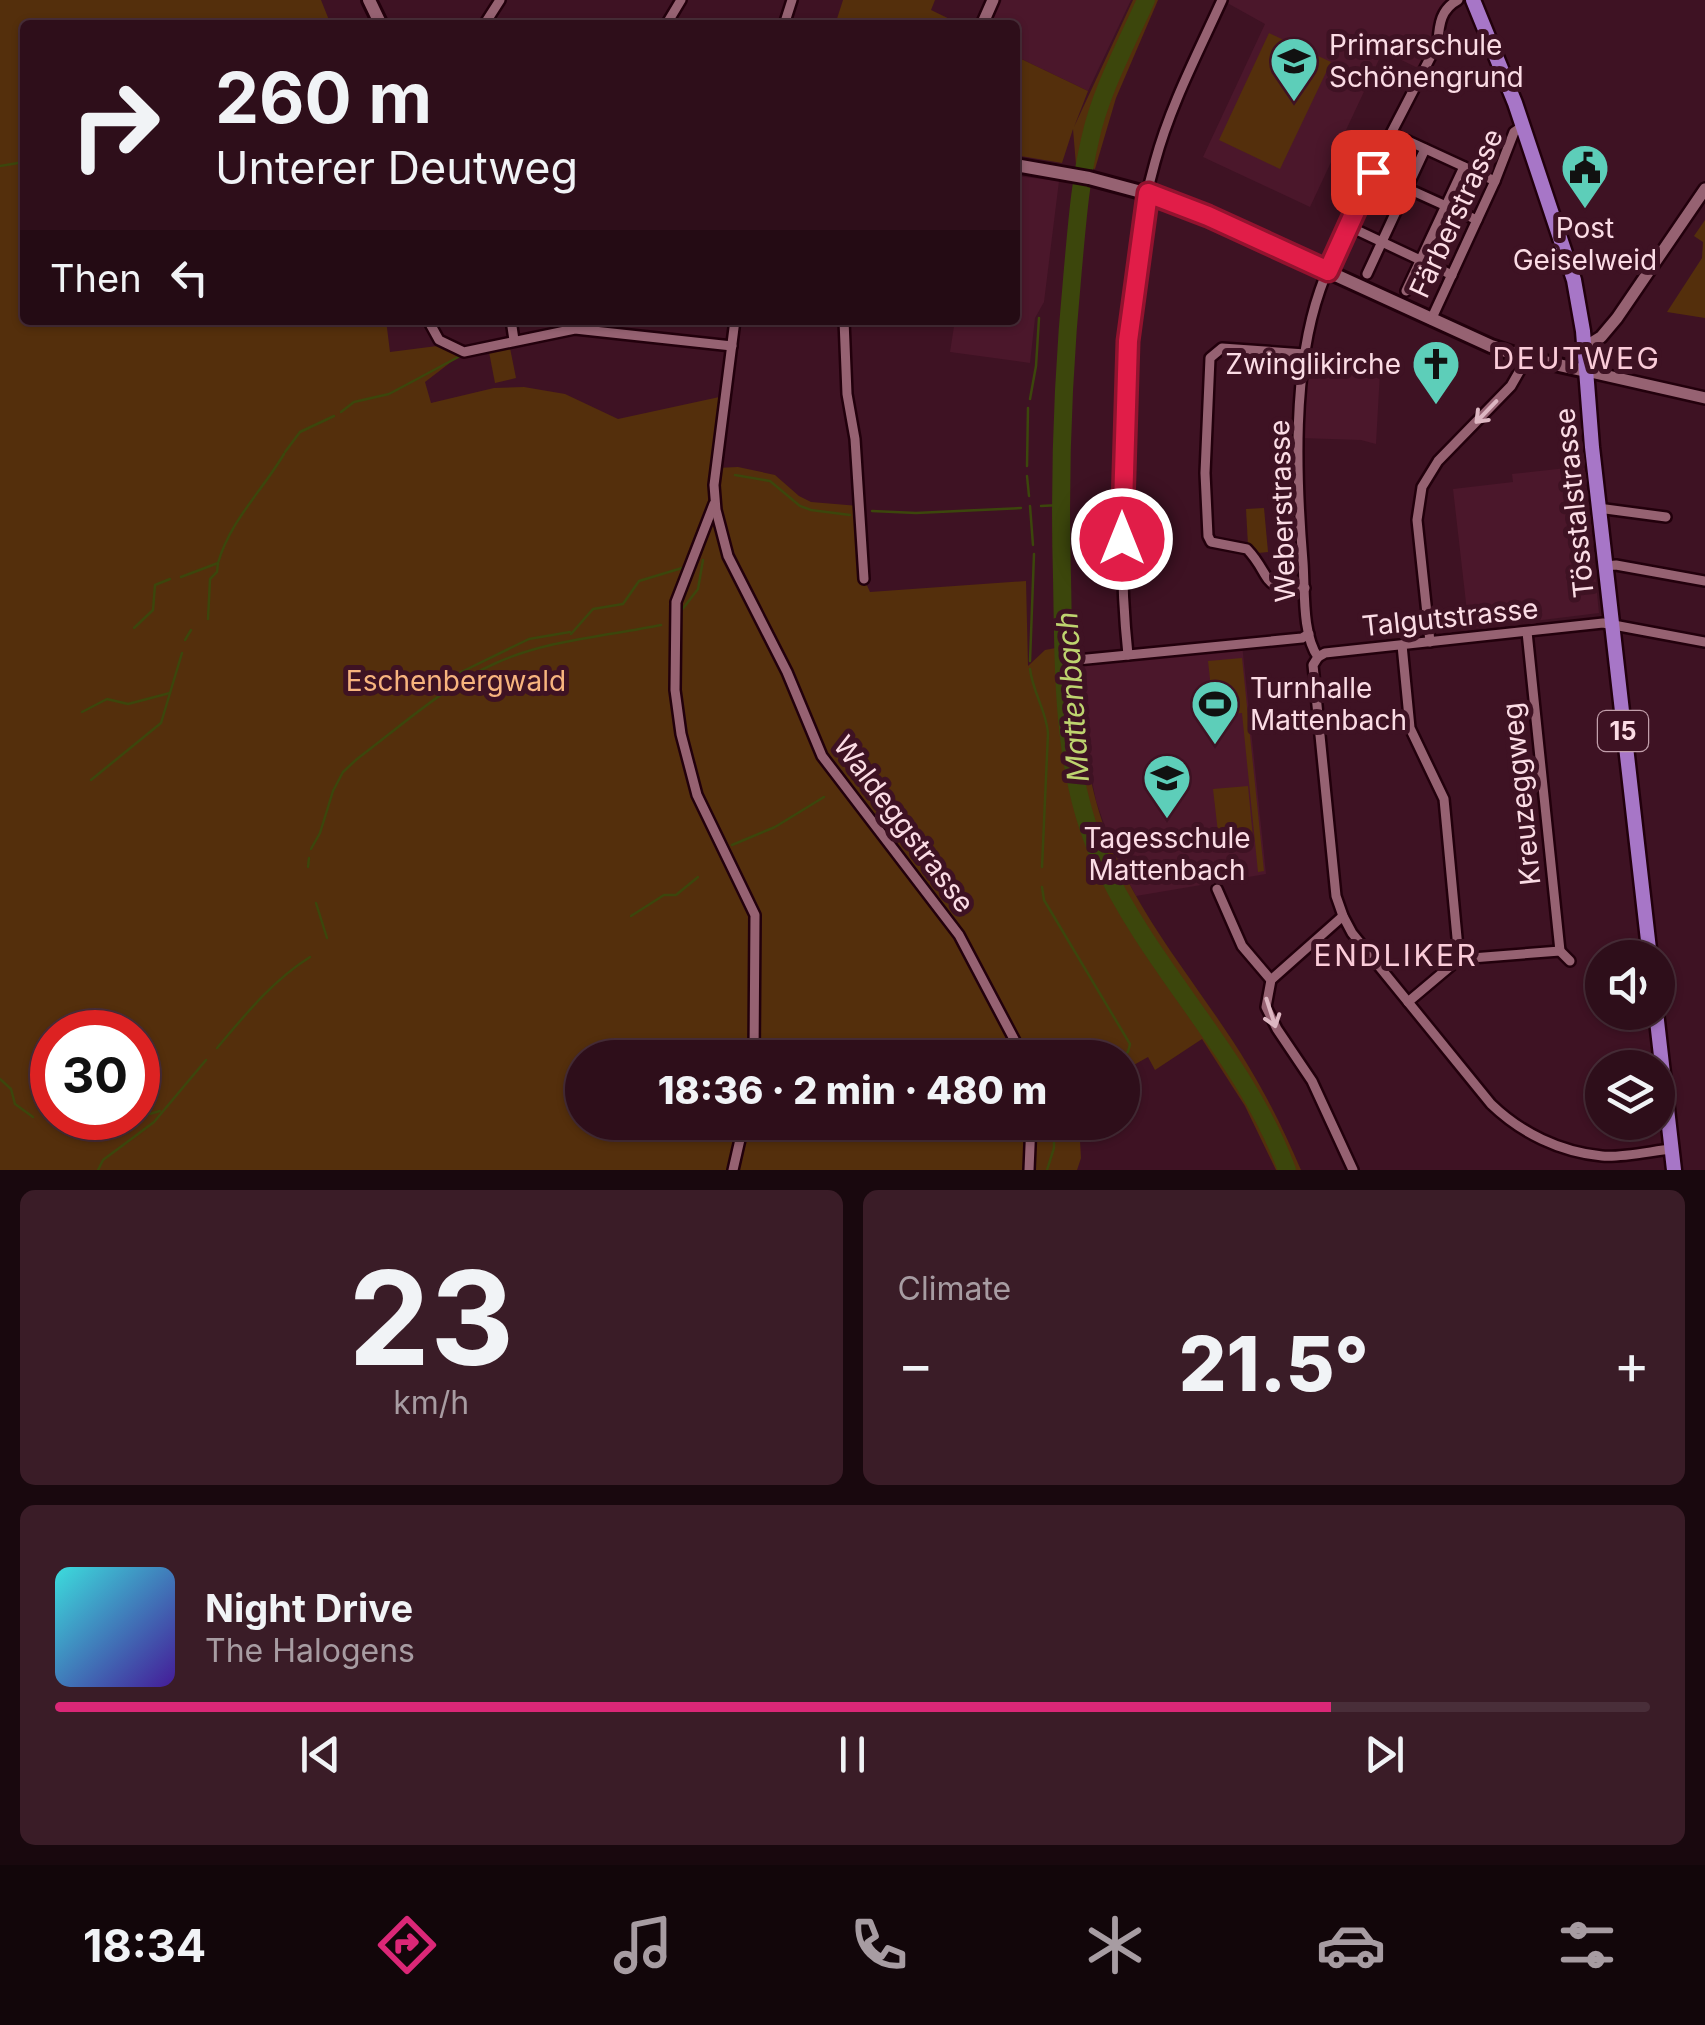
<!DOCTYPE html>
<html lang="en">
<head>
<meta charset="utf-8">
<style>
  body { margin:0; font-family:Inter,sans-serif; background:#3a1c27; color:#f1f3f6; height:100vh; display:flex; flex-direction:column; font-size:38px; white-space:nowrap }
  * { box-sizing:border-box; margin:0 }
  p { font-size:32px; color:#a79ca2 }
  .icon { flex:none; width:55px; height:55px; fill:none; stroke:currentColor; stroke-width:2; stroke-linecap:round; stroke-linejoin:round }
  .map { position:relative; height:1170px; overflow:hidden }
  .panel { display:flex; flex-direction:column; gap:20px; padding:20px; background:#19080e; flex:1 }
  .panel>* { flex:none }
  .top-card { position:absolute; left:20px; top:20px; width:1000px; height:305px; border-radius:10px; box-shadow:0 2px 8px #0004,0 0 0 2px #492e39; background:#2e0e1a; color:#f1f3f6; overflow:hidden }
  .tools { position:absolute; left:1585px; top:940px; display:grid; gap:20px }
  .tools a { display:grid; place-items:center; width:90px; height:90px; border-radius:50%; background:#2e0e1a; box-shadow:0 2px 8px #0004,0 0 0 2px #492e39; font-size:50px }
  .speed { position:absolute; left:30px; top:1010px; display:flex; gap:20px; font-size:50px; font-weight:700; text-align:center }
  .speed>* { display:grid; place-content:center; width:130px; height:130px; border-radius:50%; background:#2e0e1a; box-shadow:0 2px 8px #0004,0 0 0 2px #492e39; line-height:1 }
  .speed .limit { border:15px solid #d22; background:#fff; color:#111 }
  .pin { position:absolute; display:grid; place-items:center; width:85px; height:85px; color:#fff; margin:-42px; border-radius:20px; box-shadow:0 5px 15px #0006 }
  .me { position:absolute; width:110px; margin:-55px; rotate:0deg; stroke-linejoin:round; filter:drop-shadow(0 0 8px #0008) }
  .turn { display:flex; align-items:center; gap:35px; height:210px; padding:0 30px; font-size:45px }
  .turn .icon { width:130px; height:130px; stroke-width:2.5 }
  .turn b { display:block; font-size:70px; line-height:85px }
  .then { display:flex; align-items:center; height:95px; padding:0 30px; background:#0003; gap:20px; font-size:38px }
  .big { font-size:75px; font-weight:800; line-height:1.1 }
  .panel .tile { flex:1; display:flex; flex-direction:column; justify-content:center; gap:15px; min-width:0; padding:0 35px; border-radius:15px; background:#3a1c27 }
  .panel .dial { align-items:center; gap:0 }
  .dial b { font-size:130px; line-height:1 }
  .song { display:flex; align-items:center; gap:30px }
  .cover { width:120px; height:120px; border-radius:15px; background:linear-gradient(135deg,hsl(180 70% 55%),hsl(260 70% 35%)) }
  .played { height:10px; border-radius:5px; background:linear-gradient(90deg,#db2777 80%,#492e39 80%) }
  .keys { display:flex; justify-content:space-around; direction:ltr }
  .heat { display:flex; justify-content:space-between; align-items:center; font-size:55px; direction:ltr }
  .panel .tiles { flex:1; display:grid; gap:20px; grid-template-columns:1fr 1fr }
  .tile:last-child { grid-column:span 2 }
  .trip { position:absolute; left:565px; top:1040px; width:575px; height:100px; border-radius:50px; background:#2e0e1a; box-shadow:0 2px 8px #0004,0 0 0 2px #492e39; font-weight:800; line-height:100px; text-align:center }
  .dock { display:flex; height:160px; justify-content:space-around; align-items:center; background:#12060a; color:#a79ca2 }
  .dock .icon { width:70px; height:70px }
  .dock .on { color:#db2777 }
  .dock b { font-size:45px; color:#f1f3f6 }
  .map>svg:first-child { display:block }
  .built { fill:#4b172b }
  .green { fill:#542f0c; fill-rule:evenodd }
  .lines { fill:none; stroke-linecap:round; stroke-linejoin:round }
  .stream { stroke:#3c460c; stroke-width:2.5 }
  .river { stroke:#3c460c; stroke-width:18 }
  .minor-casing { stroke:#22000c; stroke-width:14 }
  .tertiary-casing { stroke:#22000c; stroke-width:16 }
  .secondary-casing { stroke:#22000c; stroke-width:18 }
  .primary-casing { stroke:#22000c; stroke-width:19 }
  .minor { stroke:#966272; stroke-width:9 }
  .tertiary { stroke:#966272; stroke-width:11 }
  .secondary { stroke:#966272; stroke-width:12 }
  .primary { stroke:#a776c7; stroke-width:14 }
  .oneway { stroke:#ddb7c2 }
  .route-casing { stroke:#92132f; stroke-width:25 }
  .route { stroke:#e11d48; stroke-width:18 }
  .labels { text-anchor:middle; dominant-baseline:central; stroke-width:10; stroke-linejoin:round; paint-order:stroke }
  .shield { fill:#3e1223; stroke:#c29fab; stroke-width:2.5 }
  .shield-label { font-size:25px; font-weight:bold; fill:#fbdce5 }
  .poi-label { font-size:28px; fill:#fbdce5; stroke:#3e1223; text-anchor:start }
  .street-label { font-size:28px; fill:#fbdce5; stroke:#3e1223 }
  .park-label { font-size:28px; fill:#f7b47e; stroke:#3e1223 }
  .neighbourhood-label { font-size:30px; letter-spacing:2.5px; fill:#fbccd9; stroke:#3e1223 }
  .water-label { font-size:30px; font-style:italic; fill:#bed46f; stroke:#3e1223 }
</style>
</head>
<body>
<div class="map">
<svg width="1705" height="1170" viewBox="0 0 1705 1170">
  <rect width="100%" height="100%" fill="#3e1223"/>
  <g class="built">
    <polygon points="1002,0 1131,0 1088,91 1015,56 1015,25 990,25"/>
    <polygon points="1222,0 1455,0 1447,6 1438,42 1424,71 1383,51 1310,207 1203,157 1265,24"/>
    <polygon points="1015,176 1059,181 1044,302 1035,318 1030,363 950,352 955,320 1015,320"/>
    <polygon points="1381,354 1376,444 1361,440 1300,438 1304,365 1359,368 1371,356"/>
    <polygon points="1584,466 1599,613 1469,629 1453,489 1513,482 1512,474"/>
    <polygon points="1242,644 1266,874 1136,896 1116,858 1096,801 1080,720 1077,660"/>
  </g>
  <g class="green">
    <path d="M 0,0 L 321,0 L 331,25 L 25,25 L 25,320 L 386,320 L 390,352 L 445,345 L 464,352 L 425,382 L 431,403 L 494,388 L 524,387 L 565,394 L 618,419 L 724,396 L 716,468 L 738,467 L 775,475 L 799,496 L 811,502 L 859,506 L 864,579 L 870,592 L 1026,581 L 1028,666 L 1045,650 L 1077,644 C 1080,719 1085,792 1118,861 C 1152,935 1208,998 1249,1067 C 1269,1100 1286,1135 1301,1170 L 1276,1170 L 1245,1106 L 1202,1039 L 1155,1070 L 1148,1057 L 1123,1071 L 1122,1058 L 582,1058 L 582,1122 L 1079,1123 L 1081,1158 L 1077,1170 L 0,1170 ZM 52,1032 L 138,1032 L 138,1118 L 52,1118 Z"/>
    <polygon points="843,0 935,0 931,10 962,25 835,25"/>
    <polygon points="1133,0 1158,0 1116,98 1095,169 1076,165 1073,129 1062,163 1015,155 1015,56 1088,91 1074,127"/>
    <polygon points="1269,33 1331,62 1280,169 1219,140"/>
    <polygon points="1705,220 1705,318 1667,312 1702,258 1703,242 1694,236"/>
    <polygon points="510,348 516,378 495,383 489,352"/>
    <polygon points="1264,508 1268,552 1258,553 1248,545 1246,509"/>
    <polygon points="1242,658 1264,871 1258,872 1242,713 1214,715 1208,661"/>
    <polygon points="1248,786 1253,838 1219,841 1213,789"/>
  </g>
  <g class="lines">
    <g class="stream">
      <polyline points="0,166 18,163 25,156"/>
      <polyline points="1067,315 1068,315"/>
      <polyline points="1030,399 1036,366 1039,318"/>
      <polyline points="341,412 354,402 389,394 462,355"/>
      <polyline points="285,452 300,432 334,416"/>
      <polyline points="1027,466 1028,408"/>
      <polyline points="735,475 770,481 800,506 811,510 850,515"/>
      <polyline points="1027,476 1029,496"/>
      <polyline points="1030,506 1033,545"/>
      <polyline points="1041,506 1060,505"/>
      <polyline points="872,511 916,513 1021,508"/>
      <path d="M 181,577 L 218,563 C 230,521 262,491 284,454"/>
      <polyline points="681,611 698,589 703,560"/>
      <polyline points="208,619 210,579 217,572 218,563"/>
      <polyline points="134,628 153,610 155,585 170,579"/>
      <polyline points="571,634 593,609 623,604 639,581 682,568"/>
      <polyline points="185,640 191,630"/>
      <polyline points="1030,661 1034,554"/>
      <path d="M 1030,669 C 1033,693 1046,710 1048,733 L 1042,867"/>
      <polyline points="453,676 529,639 570,632"/>
      <polyline points="1065,697 1066,696"/>
      <polyline points="82,712 107,699 128,704 170,693"/>
      <polyline points="91,780 161,723 182,653"/>
      <polyline points="732,845 775,827 824,797"/>
      <path d="M 311,849 L 320,833 L 333,791 L 343,772 L 357,759 C 401,726 446,685 496,663 C 547,640 607,636 661,625"/>
      <polyline points="308,867 309,858"/>
      <polyline points="1042,887 1044,900 1130,1044 1128,1052 1118,1058"/>
      <polyline points="316,903 327,938"/>
      <polyline points="631,916 664,895 676,895 698,877"/>
      <path d="M 217,1048 C 245,1015 273,980 310,957"/>
      <polyline points="0,1079 11,1089 15,1104 33,1117"/>
      <polyline points="138,1117 160,1111"/>
      <polyline points="53,1123 68,1127 75,1134 106,1118"/>
      <polyline points="98,1170 103,1160 154,1122 206,1060"/>
      <polyline points="1047,1170 1054,1148 1054,1122"/>
    </g>
    <path class="river" d="M 1146,0 C 1126,45 1100,92 1090,140 C 1080,182 1077,225 1073,268 C 1063,371 1059,474 1062,577 C 1064,673 1061,771 1101,860 C 1151,970 1245,1056 1287,1170"/>
    <g class="minor-casing">
      <g id="minor">
        <path d="M 1458,0 C 1441,9 1439,24 1438,42 C 1398,123 1350,204 1320,290 C 1292,370 1296,477 1303,562 C 1305,590 1302,635 1318,657 L 1313,665 L 1336,896 L 1343,916 L 1352,933 L 1491,1104 C 1521,1133 1560,1152 1602,1156 C 1620,1158 1652,1151 1671,1149"/>
        <polyline points="484,25 500,0"/>
        <polyline points="666,25 681,0"/>
        <polyline points="784,25 792,0"/>
        <polyline points="1393,134 1495,181"/>
        <polyline points="1373,173 1477,220"/>
        <polyline points="1348,226 1452,275"/>
        <polyline points="1367,274 1425,149"/>
        <polyline points="1406,291 1464,167"/>
        <polyline points="428,320 439,340 464,352 575,329 732,346"/>
        <polyline points="511,320 514,340"/>
        <polyline points="735,320 714,485 716,510 728,556 787,672 822,756 959,935 1024,1058"/>
        <polyline points="844,320 847,394 855,439 864,579"/>
        <polyline points="1431,320 1495,181 1514,132 1523,126"/>
        <polyline points="714,504 676,602 675,690 681,734 697,795 755,915 754,1058"/>
        <polyline points="1598,508 1666,517"/>
        <polyline points="1605,566 1616,565 1705,581"/>
        <path d="M 1305,588 C 1260,592 1272,575 1247,549 L 1211,542 L 1208,536 L 1205,473 L 1210,358 L 1222,348 L 1305,354"/>
        <polyline points="1527,632 1560,951"/>
        <polyline points="1430,642 1417,520 1422,487 1438,461 1511,386 1527,358"/>
        <polyline points="1402,645 1410,728 1444,799 1459,959"/>
        <path d="M 1128,655 C 1119,571 1122,488 1126,404 C 1129,324 1133,239 1155,162 C 1170,106 1198,53 1222,0"/>
        <polyline points="1318,657 1325,653 1603,623 1705,642"/>
        <polyline points="1077,660 1302,638 1309,634"/>
        <polyline points="1217,889 1242,946 1271,980"/>
        <polyline points="1343,916 1271,980 1266,1007 1277,1029 1312,1081 1353,1170"/>
        <polyline points="1408,1002 1459,959 1560,951 1570,961"/>
        <polyline points="733,1170 744,1122"/>
        <polyline points="1029,1170 1031,1122"/>
      </g>
    </g>
    <g class="tertiary-casing">
      <g id="tertiary">
        <polyline points="982,25 993,0"/>
        <polyline points="1585,347 1601,337 1617,318 1705,189"/>
        <polyline points="1586,371 1705,398"/>
      </g>
    </g>
    <g class="secondary-casing">
      <g id="secondary">
        <polyline points="369,0 381,25"/>
        <polyline points="1015,165 1089,178 1171,200 1491,346 1527,358 1586,371"/>
      </g>
    </g>
    <g class="primary-casing">
      <g id="primary">
        <polyline points="1473,0 1515,103 1574,280 1583,331 1592,447 1650,958"/>
        <polyline points="1656,1012 1674,1170"/>
      </g>
    </g>
    <use href="#minor" class="minor"/>
    <use href="#tertiary" class="tertiary"/>
    <use href="#secondary" class="secondary"/>
    <use href="#primary" class="primary"/>
  </g>
  <defs><path id="oneway-shaft" d="M-6 0H5M1.5-3L5.5 0L1.5 3" fill="none" stroke-width="1.6" stroke-linecap="round" stroke-linejoin="round" transform="scale(2.5)"/></defs>
  <g class="oneway">
    <use href="#oneway-shaft" transform="translate(1486 412) rotate(134)"/>
    <use href="#oneway-shaft" transform="translate(1271 1013) rotate(72)"/>
  </g>
  <g class="lines">
    <g class="route-casing">
      <polyline id="route" points="1122,539 1128,341 1148,193 1208,216 1328,271 1373,172"/>
    </g>
    <use href="#route" class="route"/>
  </g>
  <defs>
    <g id="school-pin" transform="scale(2.5)"><path d="M0 17L-7.5 6A9.5 9.5 0 1 1 7.5 6Z" fill="#5dceb9" stroke="#3e1223"/><path d="M0-5L7-2L0 1L-7-2ZM-4 1L0 2.5L4 1V4Q0 6-4 4Z" fill="#111"/></g>
    <g id="civic-pin" transform="scale(2.5)"><path d="M0 17L-7.5 6A9.5 9.5 0 1 1 7.5 6Z" fill="#5dceb9" stroke="#3e1223"/><path d="M-.6-6.5H3V-4.5H.6V-3L4-1V1h2V6H-6V1h2V-1L-.6-3ZM-1.2 2.5V6h2.4V2.5Z" fill="#111"/></g>
    <g id="church-pin" transform="scale(2.5)"><path d="M0 17L-7.5 6A9.5 9.5 0 1 1 7.5 6Z" fill="#5dceb9" stroke="#3e1223"/><path d="M-1.2-6h2.4v3.5h3.3v2.4h-3.3V6h-2.4V-.1h-3.3v-2.4h3.3Z" fill="#111"/></g>
    <g id="stadium-pin" transform="scale(2.5)"><path d="M0 17L-7.5 6A9.5 9.5 0 1 1 7.5 6Z" fill="#5dceb9" stroke="#3e1223"/><path d="M0-5a6.5 5 0 1 0 0 10a6.5 5 0 1 0 0-10ZM-3.5-1.8h7v3.6h-7Z" fill="#111"/></g>
  </defs>
  <g fill-rule="evenodd">
    <use href="#school-pin" x="1294" y="61"/>
    <use href="#civic-pin" x="1585" y="168"/>
    <use href="#church-pin" x="1436" y="364"/>
    <use href="#stadium-pin" x="1215" y="704"/>
    <use href="#school-pin" x="1167" y="778"/>
  </g>
  <g class="labels">
    <rect class="shield" x="1598" y="711" width="50" height="40" rx="8"/>
    <g class="shield-label">
      <text x="1623" y="731">15</text>
    </g>
    <g class="poi-label">
      <text x="1329" y="45">Primarschule<tspan x="1329" dy="32">Schönengrund</tspan></text>
      <text x="1585" y="228" text-anchor="middle">Post<tspan x="1585" dy="32">Geiselweid</tspan></text>
      <text x="1401" y="364" text-anchor="end">Zwinglikirche</text>
      <text x="1250" y="688">Turnhalle<tspan x="1250" dy="32">Mattenbach</tspan></text>
      <text x="1167" y="838" text-anchor="middle">Tagesschule<tspan x="1167" dy="32">Mattenbach</tspan></text>
    </g>
    <g class="street-label">
      <text transform="translate(1456 213) rotate(-65)">Färberstrasse</text>
      <text transform="translate(1574 503) rotate(-96)">Tösstalstrasse</text>
      <text transform="translate(1282 511) rotate(-92)">Weberstrasse</text>
      <text transform="translate(1450 617) rotate(-6)">Talgutstrasse</text>
      <text transform="translate(1521 794) rotate(-96)">Kreuzeggweg</text>
      <text transform="translate(904 824) rotate(53)">Waldeggstrasse</text>
    </g>
    <g class="park-label">
      <text x="456" y="681">Eschenbergwald</text>
    </g>
    <g class="neighbourhood-label">
      <text x="1577" y="358">DEUTWEG</text>
      <text x="1396" y="955">ENDLIKER</text>
    </g>
    <g class="water-label">
      <text transform="translate(1072 697) rotate(-94)">Mattenbach</text>
    </g>
  </g>
</svg>
<div class="tools">
<a><svg class="icon" aria-label="sound" viewBox="0 0 24 24"><path d="M4 9h4l5-4v14l-5-4H4zM17 9q2 3 0 6"/></svg></a>
<a><svg class="icon" aria-label="layers" viewBox="0 0 24 24"><path d="M12 4l9 5-9 5-9-5zM3 14l9 5 9-5"/></svg></a>
</div>
<div class="speed"><div class="limit">30</div></div>
<div class="pin" style="left:1373px;top:172px;background:#d93025"><svg class="icon" aria-label="arrive" viewBox="0 0 24 24"><path d="M6 21V4h12l-3 4 3 4H6"/></svg></div>
<svg class="me" style="left:1122px;top:539px" viewBox="-20 -20 40 40"><circle r="17" fill="#e11d48" stroke="#fff" stroke-width="3"/><path d="M0-11L8 9 0 5-8 9z" fill="#fff"/></svg>
<div class="trip">18:36 · 2 min · 480 m</div>
<div class="top-card">
<div class="turn"><svg class="icon" aria-label="right" viewBox="0 0 24 24"><path d="M7 20v-9h11M14 6l5 5-5 5"/></svg><div><b>260 m</b>Unterer Deutweg</div></div>
<div class="then">Then<svg class="icon" aria-label="left" viewBox="0 0 24 24"><path d="M17 20v-9H6M10 6l-5 5 5 5"/></svg></div>
</div>
</div>
<section class="panel">
<div class="tiles">
<div class="tile dial"><b>23</b><p>km/h</p></div>
<div class="tile"><p>Climate</p>
<div class="heat"><a>−</a><b class="big">21.5°</b><a>+</a></div>
</div>
<div class="tile">
<div class="song"><i class="cover"></i><div><b>Night Drive</b><p>The Halogens</p></div></div>
<div class="played"></div>
<div class="keys"><svg class="icon" aria-label="previous" viewBox="0 0 24 24"><path d="M18 5L8 12l10 7zM5 5v14"/></svg><svg class="icon" aria-label="pause" viewBox="0 0 24 24"><path d="M8 5v14M16 5v14"/></svg><svg class="icon" aria-label="next" viewBox="0 0 24 24"><path d="M6 5l10 7-10 7zM19 5v14"/></svg></div>
</div>
</div>
</section>
<nav class="dock">
<b>18:34</b>
<svg class="icon on" aria-label="directions" viewBox="0 0 24 24"><path d="M12 3l9 9-9 9-9-9zM9 14v-3h6M13 9l2 2-2 2"/></svg>
<svg class="icon" aria-label="music" viewBox="0 0 24 24"><path d="M9 18V5l10-2v13"/><circle cx="6" cy="18" r="3"/><circle cx="16" cy="16" r="3"/></svg>
<svg class="icon" aria-label="phone" viewBox="0 0 24 24"><path d="M5 4h4l2 5-3 2q2 4 5 5l2-3 5 2v4C11 20 4 13 5 4z"/></svg>
<svg class="icon" aria-label="climate" viewBox="0 0 24 24"><path d="M12 3v18M4 7l16 10M4 17L20 7"/></svg>
<svg class="icon" aria-label="car" viewBox="0 0 24 24"><path d="M5 17H2v-5l4-1 3-4h7l3 4 3 1v5h-3M9 17h6M6 11h13"/><circle cx="7" cy="17" r="2"/><circle cx="17" cy="17" r="2"/></svg>
<svg class="icon" aria-label="filters" viewBox="0 0 24 24"><path d="M4 7h16M4 17h16"/><circle cx="9" cy="7" r="2"/><circle cx="15" cy="17" r="2"/></svg>
</nav>
</body>
</html>
